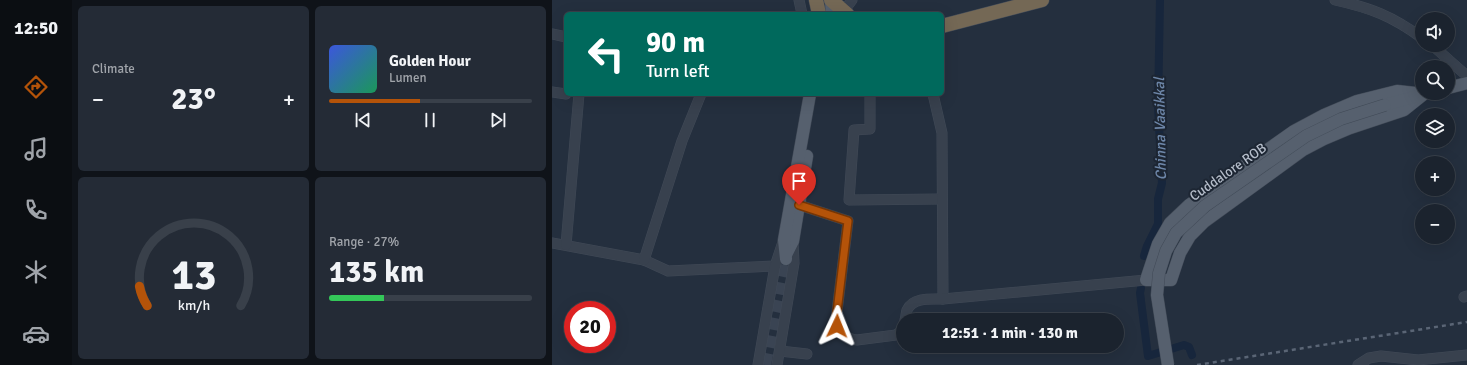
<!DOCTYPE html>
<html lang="en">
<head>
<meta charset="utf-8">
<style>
  body { margin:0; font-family:Signika,sans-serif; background:#242b36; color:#f1f3f6; height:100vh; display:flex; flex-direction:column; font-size:15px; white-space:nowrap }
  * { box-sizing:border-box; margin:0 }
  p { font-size:13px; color:#a0a4aa }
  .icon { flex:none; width:22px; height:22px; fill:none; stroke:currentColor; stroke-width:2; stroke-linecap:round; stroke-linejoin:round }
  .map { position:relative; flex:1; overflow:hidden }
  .panel { display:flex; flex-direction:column; gap:6px; padding:6px; background:#0f1319; width:480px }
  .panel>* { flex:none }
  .hud { position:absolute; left:12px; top:12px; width:380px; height:84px; border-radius:6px; box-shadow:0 4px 16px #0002,0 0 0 1px #39404a; background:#00695c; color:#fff; overflow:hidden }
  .buttons { position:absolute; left:863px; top:12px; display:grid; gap:8px }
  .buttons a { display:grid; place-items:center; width:40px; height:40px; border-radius:50%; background:#1b232e; box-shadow:0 4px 16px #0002,0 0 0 1px #39404a; font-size:20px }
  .speed { position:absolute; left:12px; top:301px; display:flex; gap:8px; font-size:20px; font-weight:700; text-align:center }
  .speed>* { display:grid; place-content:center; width:52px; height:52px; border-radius:50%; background:#1b232e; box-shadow:0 4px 16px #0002,0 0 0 1px #39404a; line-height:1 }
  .speed .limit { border:6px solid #d22; background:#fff; color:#111 }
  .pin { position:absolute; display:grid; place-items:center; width:34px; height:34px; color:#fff; margin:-41px -17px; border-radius:50% 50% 50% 0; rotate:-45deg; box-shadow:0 0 4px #0007 }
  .pin .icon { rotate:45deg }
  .me { position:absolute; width:44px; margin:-22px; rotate:2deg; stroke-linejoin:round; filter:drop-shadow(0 0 3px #0008) }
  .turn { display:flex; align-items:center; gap:14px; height:84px; padding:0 16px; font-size:18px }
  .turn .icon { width:52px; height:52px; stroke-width:2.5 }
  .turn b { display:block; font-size:28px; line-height:34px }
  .big { font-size:30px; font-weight:800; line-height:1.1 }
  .panel .tile { flex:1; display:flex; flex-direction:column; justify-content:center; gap:6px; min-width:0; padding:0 14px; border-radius:6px; background:#242b36 }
  .panel .dial { align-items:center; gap:0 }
  .dial svg { height:104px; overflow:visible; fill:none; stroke:#39404a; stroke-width:7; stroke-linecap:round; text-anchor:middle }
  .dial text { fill:#f1f3f6; stroke:none }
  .song { display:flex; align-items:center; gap:12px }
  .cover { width:48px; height:48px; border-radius:6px; background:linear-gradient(135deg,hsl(230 70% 55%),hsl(150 70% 35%)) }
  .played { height:4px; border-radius:2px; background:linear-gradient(90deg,#b45309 45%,#39404a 45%) }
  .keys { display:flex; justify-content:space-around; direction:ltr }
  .heat { display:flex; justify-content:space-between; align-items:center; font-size:22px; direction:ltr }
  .charge { height:6px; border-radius:3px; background:linear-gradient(90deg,#34c759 27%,#39404a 0) }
  .panel .tiles { flex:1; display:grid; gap:6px; grid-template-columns:repeat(2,1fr) }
  .trip { position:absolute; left:344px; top:313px; width:228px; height:40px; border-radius:20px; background:#1b232e; box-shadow:0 4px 16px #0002,0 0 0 1px #39404a; font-weight:800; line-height:40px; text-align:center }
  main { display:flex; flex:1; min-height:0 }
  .dock { display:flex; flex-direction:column; width:72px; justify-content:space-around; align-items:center; background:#0b0e12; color:#a0a4aa }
  .dock .icon { width:28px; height:28px }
  .dock .current { color:#b45309 }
  .dock b { font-size:18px; color:#f1f3f6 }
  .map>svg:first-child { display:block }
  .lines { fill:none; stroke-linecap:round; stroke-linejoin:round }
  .canal { stroke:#17263c; stroke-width:8 }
  .major-tunnel { stroke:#3a4453; stroke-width:12; stroke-dasharray:12 6; stroke-linecap:butt }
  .minor-casing { stroke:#414a57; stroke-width:11 }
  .major-casing { stroke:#414a57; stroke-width:13 }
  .highway-casing { stroke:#434c59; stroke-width:15 }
  .minor { stroke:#38414e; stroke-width:10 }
  .major { stroke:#56606e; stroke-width:12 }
  .highway { stroke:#746855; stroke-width:14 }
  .rail { stroke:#5a6575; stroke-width:2.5; stroke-dasharray:4 4; stroke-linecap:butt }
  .major-bridge-casing { stroke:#414a57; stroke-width:13; stroke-linecap:butt }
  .major-bridge { stroke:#56606e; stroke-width:12 }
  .route-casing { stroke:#753606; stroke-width:10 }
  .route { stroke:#b45309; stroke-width:7 }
  .labels { text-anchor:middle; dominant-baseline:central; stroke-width:4; stroke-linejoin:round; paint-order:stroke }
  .street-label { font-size:14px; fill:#b4bcc9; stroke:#1d2633 }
  .water-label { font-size:15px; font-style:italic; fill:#6d86a8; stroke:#1d2633 }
</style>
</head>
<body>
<main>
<nav class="dock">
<b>12:50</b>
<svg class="icon current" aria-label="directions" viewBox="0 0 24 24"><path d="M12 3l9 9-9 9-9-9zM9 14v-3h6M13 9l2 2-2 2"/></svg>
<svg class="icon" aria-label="music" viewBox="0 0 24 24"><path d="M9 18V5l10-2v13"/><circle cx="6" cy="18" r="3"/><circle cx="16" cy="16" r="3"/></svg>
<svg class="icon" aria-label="phone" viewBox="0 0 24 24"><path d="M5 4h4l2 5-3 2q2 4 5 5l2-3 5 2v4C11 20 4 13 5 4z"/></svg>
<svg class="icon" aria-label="climate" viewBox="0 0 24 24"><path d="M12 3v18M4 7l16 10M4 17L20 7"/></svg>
<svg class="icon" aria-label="car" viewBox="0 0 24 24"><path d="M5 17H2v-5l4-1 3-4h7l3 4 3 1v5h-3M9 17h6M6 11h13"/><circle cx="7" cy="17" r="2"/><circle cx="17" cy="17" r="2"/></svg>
</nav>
<section class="panel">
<div class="tiles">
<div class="tile"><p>Climate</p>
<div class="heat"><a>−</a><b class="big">23°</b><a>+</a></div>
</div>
<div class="tile">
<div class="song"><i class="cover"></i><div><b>Golden Hour</b><p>Lumen</p></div></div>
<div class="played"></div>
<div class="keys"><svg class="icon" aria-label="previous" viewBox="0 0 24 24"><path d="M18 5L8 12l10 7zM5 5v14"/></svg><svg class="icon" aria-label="pause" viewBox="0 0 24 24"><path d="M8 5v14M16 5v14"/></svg><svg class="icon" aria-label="next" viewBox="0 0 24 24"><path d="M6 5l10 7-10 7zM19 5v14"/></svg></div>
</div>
<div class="tile dial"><svg viewBox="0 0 100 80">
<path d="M14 69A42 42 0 1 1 86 69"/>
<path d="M14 69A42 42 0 0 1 8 54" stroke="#b45309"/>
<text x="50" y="56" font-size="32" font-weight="700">13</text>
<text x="50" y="72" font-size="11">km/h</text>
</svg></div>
<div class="tile"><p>Range · 27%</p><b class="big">135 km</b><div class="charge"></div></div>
</div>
</section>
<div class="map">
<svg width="915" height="365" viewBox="0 0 915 365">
  <rect width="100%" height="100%" fill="#242f3e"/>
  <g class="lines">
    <g class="canal">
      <polyline points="592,256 595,246 606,224 606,199 610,183 606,106 608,0"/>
      <polyline points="589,288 588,293 596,356 632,345 637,347 640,355"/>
    </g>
    <polyline class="major-tunnel" points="213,365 234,259"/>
    <g class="minor-casing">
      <g id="minor">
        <polyline points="247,0 250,14"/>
        <path d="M 783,0 C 819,8 840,16 870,38"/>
        <polyline points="291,12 300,0"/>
        <polyline points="0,34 14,37"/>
        <polyline points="880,45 915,76"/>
        <polyline points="0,92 14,94"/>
        <polyline points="318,94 318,129 302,130 297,200 390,199"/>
        <polyline points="381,94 390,133 391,299"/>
        <path d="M 247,205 L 296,221 L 284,320 C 286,332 293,339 305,340 L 344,335 L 348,332 L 351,328"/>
        <polyline points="0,243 92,260 116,271 223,266"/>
        <polyline points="14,245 27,94"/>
        <polyline points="92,260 130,141 149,94"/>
        <polyline points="912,297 915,296"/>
        <path d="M 353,320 C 354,317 354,313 355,310 C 361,297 379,299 391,299 L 594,280"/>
        <polyline points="228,351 255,354"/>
        <polyline points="206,365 223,266 231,242"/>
        <polyline points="225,365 242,263 241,241"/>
        <polyline points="806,365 817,358 829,356 866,360 915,355"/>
      </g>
    </g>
    <g class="major-casing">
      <g id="major">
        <polyline points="279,1 280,14"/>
        <polyline points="896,88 915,83"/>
        <polygon points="845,91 872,94 852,110 798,128 772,139 751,150 652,222 638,236 628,253 619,280 594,280 606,244 618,223 637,205 742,131 772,115 805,101"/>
        <polyline points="833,105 865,96"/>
        <polyline points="234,255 241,241 255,156"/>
        <polyline points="234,259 232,240 258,94"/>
      </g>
    </g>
    <g class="highway-casing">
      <g id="highway">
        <polyline points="264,0 267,14"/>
        <polyline points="279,0 295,14"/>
        <polyline points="390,26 490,0"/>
      </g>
    </g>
    <use href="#minor" class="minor"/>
    <use href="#major" class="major"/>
    <use href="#highway" class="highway"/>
    <polyline class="rail" points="645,365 915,322"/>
    <g class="major-bridge-casing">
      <polyline id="major-bridge" points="616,365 605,295 607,273 614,251 624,233 653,206 754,136 789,119 833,105"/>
    </g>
    <use href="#major-bridge" class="major-bridge"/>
  </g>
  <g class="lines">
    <g class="route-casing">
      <polyline id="route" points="247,205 296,221 284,320 285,326"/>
    </g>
    <use href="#route" class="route"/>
  </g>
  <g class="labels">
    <g class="street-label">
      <text transform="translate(676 172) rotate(-35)">Cuddalore ROB</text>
    </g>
    <g class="water-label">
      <text transform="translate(608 129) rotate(-91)">Chinna Vaaikkal</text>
    </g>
  </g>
</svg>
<div class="buttons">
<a><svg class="icon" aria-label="sound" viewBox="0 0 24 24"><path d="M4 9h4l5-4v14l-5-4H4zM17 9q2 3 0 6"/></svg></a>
<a><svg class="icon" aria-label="search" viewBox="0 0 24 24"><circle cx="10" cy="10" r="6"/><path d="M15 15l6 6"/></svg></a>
<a><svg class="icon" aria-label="layers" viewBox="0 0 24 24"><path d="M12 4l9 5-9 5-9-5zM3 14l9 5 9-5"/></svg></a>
<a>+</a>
<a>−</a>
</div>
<div class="speed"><div class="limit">20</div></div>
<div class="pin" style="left:247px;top:205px;background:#d93025"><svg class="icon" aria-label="arrive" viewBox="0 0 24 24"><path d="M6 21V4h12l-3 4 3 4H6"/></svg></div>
<svg class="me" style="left:285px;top:326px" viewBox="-20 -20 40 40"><path d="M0-17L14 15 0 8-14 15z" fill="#b45309" stroke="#fff" stroke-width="4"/></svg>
<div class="trip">12:51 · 1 min · 130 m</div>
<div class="hud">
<div class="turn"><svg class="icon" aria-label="left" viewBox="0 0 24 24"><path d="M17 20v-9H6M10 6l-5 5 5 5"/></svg><div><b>90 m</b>Turn left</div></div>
</div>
</div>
</main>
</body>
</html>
